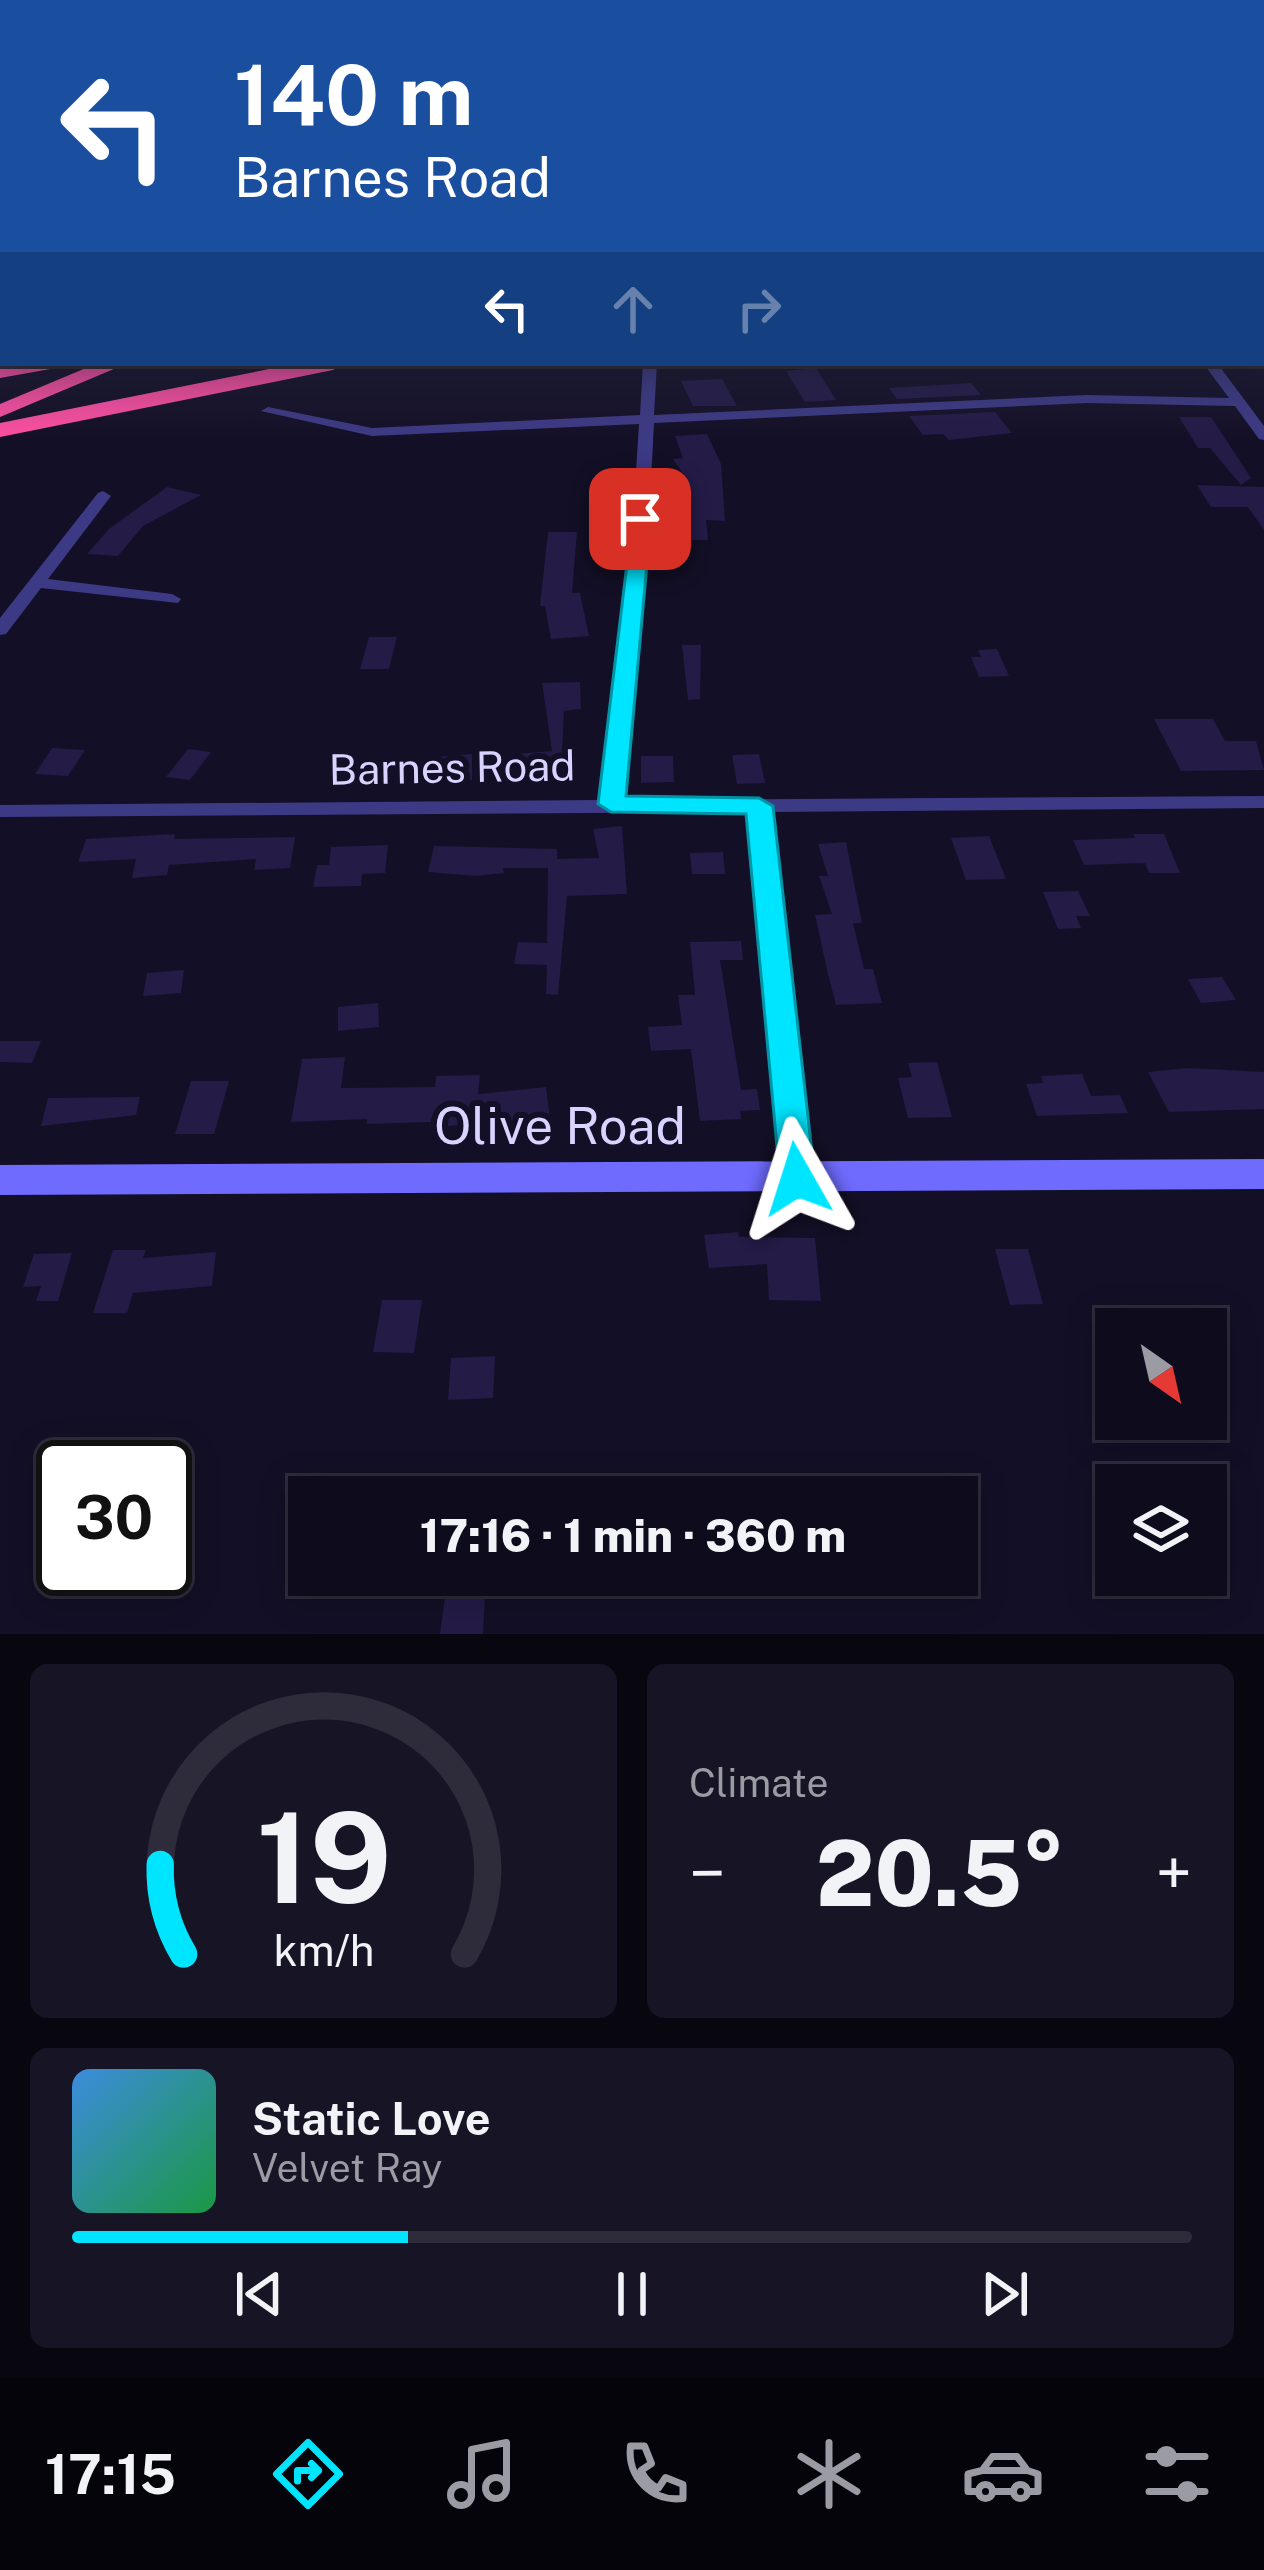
<!DOCTYPE html>
<html lang="en">
<head>
<meta charset="utf-8">
<style>
  body { margin:0; font-family:"Public Sans",sans-serif; background:#171425; color:#f1f3f6; height:100vh; display:flex; flex-direction:column; font-size:45px; white-space:nowrap }
  * { box-sizing:border-box; margin:0 }
  p { font-size:39px; color:#9b9ba3 }
  .icon { flex:none; width:66px; height:66px; fill:none; stroke:currentColor; stroke-width:2; stroke-linecap:round; stroke-linejoin:round }
  .map { position:relative; height:1634px; overflow:hidden }
  .details { display:flex; flex-direction:column; gap:30px; padding:30px; background:#08060f; flex:1 }
  .details>* { flex:none }
  .hud { position:absolute; left:0px; top:0px; width:1266px; height:366px; box-shadow:0 6px 30px #0003,0 0 0 3px #2e2b3b; background:#1a4fa0; color:#fff; overflow:hidden }
  .needle { width:78px; rotate:146deg }
  .tools { position:absolute; left:1095px; top:1308px; display:grid; gap:24px }
  .tools a { display:grid; place-items:center; width:132px; height:132px; border-radius:0px; background:#0e0b1c; box-shadow:0 6px 30px #0003,0 0 0 3px #2e2b3b; font-size:60px }
  .speed { position:absolute; left:36px; top:1440px; display:flex; gap:24px; font-size:60px; font-weight:700; text-align:center }
  .speed>* { display:grid; place-content:center; width:156px; height:156px; border-radius:50%; background:#0e0b1c; box-shadow:0 6px 30px #0003,0 0 0 3px #2e2b3b; line-height:1 }
  .speed .limit { border:6px solid #111; border-radius:18px; background:#fff; color:#111 }
  .pin { position:absolute; display:grid; place-items:center; width:102px; height:102px; color:#fff; margin:-51px; border-radius:24px; box-shadow:0 6px 18px #0006 }
  .me { position:absolute; width:132px; margin:-66px; rotate:354deg; stroke-linejoin:round; filter:drop-shadow(0 0 9px #0008) }
  .turn { display:flex; align-items:center; gap:42px; height:252px; padding:0 36px; font-size:54px }
  .turn .icon { width:156px; height:156px; stroke-width:2.5 }
  .turn b { display:block; font-size:84px; line-height:102px }
  .lanes { display:flex; align-items:center; height:114px; padding:0 36px; background:#0003; justify-content:center; gap:60px; direction:ltr }
  .lanes .off { opacity:.35 }
  .big { font-size:90px; font-weight:800; line-height:1.1 }
  .details .card { flex:1; display:flex; flex-direction:column; justify-content:center; gap:18px; min-width:0; padding:0 42px; border-radius:18px; background:#171425 }
  .details .dial { align-items:center; gap:0 }
  .dial svg { height:312px; overflow:visible; fill:none; stroke:#2e2b3b; stroke-width:7; stroke-linecap:round; text-anchor:middle }
  .dial text { fill:#f1f3f6; stroke:none }
  .song { display:flex; align-items:center; gap:36px }
  .cover { width:144px; height:144px; border-radius:18px; background:linear-gradient(135deg,hsl(210 70% 55%),hsl(140 70% 35%)) }
  .played { height:12px; border-radius:6px; background:linear-gradient(90deg,#00e5ff 30%,#2e2b3b 30%) }
  .keys { display:flex; justify-content:space-around; direction:ltr }
  .heat { display:flex; justify-content:space-between; align-items:center; font-size:66px; direction:ltr }
  .details .tiles { flex:1; display:grid; gap:30px; grid-template-columns:1fr 1fr }
  .card:last-child { grid-column:span 2 }
  .trip { position:absolute; left:288px; top:1476px; width:690px; height:120px; border-radius:0px; background:#0e0b1c; box-shadow:0 6px 30px #0003,0 0 0 3px #2e2b3b; font-weight:800; line-height:120px; text-align:center }
  .menu { display:flex; height:192px; justify-content:space-around; align-items:center; background:#06040b; color:#9b9ba3 }
  .menu .icon { width:84px; height:84px }
  .menu .current { color:#00e5ff }
  .menu b { font-size:54px; color:#f1f3f6 }
  .map>svg:first-child { display:block }
  .building { fill:#241b47 }
  .lines { fill:none; stroke-linecap:round; stroke-linejoin:round }
  .street { fill:#3d3a85; fill-rule:evenodd }
  .secondary { fill:#6f6bff; fill-rule:evenodd }
  .highway { fill:#ff4fa3; fill-rule:evenodd }
  .route { fill:#00e5ff; stroke:#0095a6; stroke-width:3 }
  .labels { text-anchor:middle; dominant-baseline:central; stroke-width:12; stroke-linejoin:round; paint-order:stroke }
  .street-label { font-size:42px; fill:#d9d4ff; stroke:#130f26 }
  .near-street-label { font-size:51px; fill:#d9d4ff; stroke:#130f26 }
</style>
</head>
<body>
<div class="map">
<svg width="1264" height="1634" viewBox="0 0 1264 1634">
  <rect width="100%" height="100%" fill="#130f26"/>
  <g class="building">
    <polygon points="816,368 836,400 805,402 786,371"/>
    <polygon points="722,379 737,406 693,406 681,381"/>
    <polygon points="971,383 981,395 897,399 889,388"/>
    <polygon points="995,412 1012,433 949,440 943,434 923,435 909,416"/>
    <polygon points="1179,417 1211,417 1251,478 1241,485 1210,448 1198,448"/>
    <polygon points="707,434 721,464 725,521 706,520 708,540 677,540 682,508 686,509 684,475 673,459 683,458 675,436"/>
    <polygon points="1197,485 1264,487 1264,530 1248,507 1211,507"/>
    <polygon points="167,487 201,495 143,526 118,556 87,554 109,529"/>
    <polygon points="548,532 577,532 572,593 580,593 589,636 551,639 545,606 540,606"/>
    <polygon points="369,637 397,637 389,669 360,669"/>
    <polygon points="682,645 701,645 700,699 688,700"/>
    <polygon points="997,649 1009,676 979,677 971,657 981,657 978,650"/>
    <polygon points="580,682 581,709 564,711 562,754 555,755 559,776 521,779 517,754 552,751 542,683"/>
    <polygon points="1154,719 1213,719 1225,741 1256,741 1264,770 1181,771"/>
    <polygon points="52,748 85,750 68,776 35,774"/>
    <polygon points="188,749 211,752 190,780 166,777"/>
    <polygon points="472,754 472,780 432,783 432,757"/>
    <polygon points="759,754 765,783 737,784 732,755"/>
    <polygon points="641,756 673,756 674,782 641,783"/>
    <polygon points="622,826 627,894 567,896 558,995 546,994 547,965 514,964 518,942 547,943 548,868 503,868 504,873 475,876 428,872 434,846 557,849 557,859 599,858 593,829"/>
    <polygon points="175,834 174,839 295,837 290,868 254,870 256,859 169,865 167,875 132,878 136,859 78,862 86,839"/>
    <polygon points="1133,834 1164,834 1180,873 1149,873 1145,863 1084,865 1073,840 1135,838"/>
    <polygon points="989,836 1006,879 966,880 951,838"/>
    <polygon points="846,842 862,923 853,923 864,969 873,969 882,1003 836,1005 828,974 815,915 832,914 819,876 828,876 818,844"/>
    <polygon points="388,845 385,873 362,874 361,886 313,887 317,865 329,865 331,847"/>
    <polygon points="723,852 725,874 692,874 690,853"/>
    <polygon points="1078,891 1090,916 1076,916 1081,928 1058,929 1043,892"/>
    <polygon points="741,941 743,960 720,960 741,1090 757,1089 760,1110 740,1111 741,1119 700,1121 691,1049 651,1051 648,1027 682,1025 678,995 695,995 690,942"/>
    <polygon points="184,970 181,993 143,996 147,973"/>
    <polygon points="1222,977 1236,1000 1201,1003 1188,979"/>
    <polygon points="378,1003 379,1027 338,1031 338,1007"/>
    <polygon points="0,1041 41,1041 32,1063 0,1062"/>
    <polygon points="345,1057 341,1088 435,1087 436,1076 480,1075 478,1094 546,1087 550,1119 430,1127 431,1122 367,1124 367,1119 291,1122 302,1059"/>
    <polygon points="937,1062 952,1117 908,1118 898,1078 912,1077 908,1063"/>
    <polygon points="1187,1068 1264,1072 1264,1109 1169,1112 1148,1072"/>
    <polygon points="1082,1074 1091,1096 1120,1095 1128,1113 1037,1116 1026,1084 1043,1083 1041,1076"/>
    <polygon points="191,1081 229,1081 214,1134 175,1134"/>
    <polygon points="140,1097 136,1115 41,1126 48,1098"/>
    <polygon points="738,1232 739,1237 815,1238 821,1301 769,1300 767,1264 709,1268 704,1235"/>
    <polygon points="995,1249 1028,1249 1043,1304 1010,1305"/>
    <polygon points="113,1250 146,1250 143,1258 216,1252 212,1286 133,1293 127,1313 93,1313"/>
    <polygon points="72,1253 58,1301 36,1301 41,1286 23,1287 34,1254"/>
    <polygon points="382,1300 422,1300 414,1353 373,1352"/>
    <polygon points="495,1356 493,1398 448,1400 451,1358"/>
    <polygon points="448,1575 486,1575 483,1634 440,1634"/>
  </g>
  <g class="lines">
    <g class="street">
      <rect x="1263" y="214" width="1" height="7"/>
      <rect x="1263" y="282" width="1" height="8"/>
      <polygon points="643,363 657,363 654,415 1087,395 1229,398 1203,363 1217,363 1264,426 1264,440 1259,439 1235,406 1087,403 654,423 649,519 622,800 1264,796 1264,808 770,812 811,1179 807,1187 797,1190 787,1187 783,1179 749,812 0,817 0,805 601,800 633,519 639,424 372,436 261,411 268,407 372,428 640,415"/>
      <polygon points="103,491 111,496 48,579 172,594 181,599 178,603 41,588 6,634 0,635 0,618 98,493"/>
    </g>
    <polygon class="secondary" points="1264,1159 1264,1189 0,1195 0,1165"/>
    <g class="highway">
      <polygon points="59,363 56,368 0,378 0,364"/>
      <polygon points="98,363 128,363 0,417 0,404"/>
      <polygon points="299,363 344,363 333,370 0,437 0,423"/>
    </g>
  </g>
  <linearGradient id="sky" x2="0" y2="1"><stop stop-color="#0a0815"/><stop offset="0.48" stop-color="#333752"/><stop offset="1" stop-color="#333752" stop-opacity="0"/></linearGradient>
  <rect width="1264" height="441" fill="url(#sky)"/>
  <polygon class="route" points="633,514 651,519 626,796 759,798 773,806 815,1179 810,1189 785,1189 780,1179 746,814 611,812 598,804"/>
  <g class="labels">
    <g class="street-label">
      <text transform="translate(452 767) rotate(-1)">Barnes Road</text>
    </g>
    <g class="near-street-label">
      <text x="560" y="1125">Olive Road</text>
    </g>
  </g>
</svg>
<div class="tools">
<a><svg class="needle" viewBox="-14 -14 28 28"><path d="M0-13l5 13h-10z" fill="#e53935"/><path d="M0 13l5-13h-10z" fill="#9b9ba3"/></svg></a>
<a><svg class="icon" aria-label="layers" viewBox="0 0 24 24"><path d="M12 4l9 5-9 5-9-5zM3 14l9 5 9-5"/></svg></a>
</div>
<div class="speed"><div class="limit">30</div></div>
<div class="pin" style="left:640px;top:519px;background:#d93025"><svg class="icon" aria-label="arrive" viewBox="0 0 24 24"><path d="M6 21V4h12l-3 4 3 4H6"/></svg></div>
<svg class="me" style="left:797px;top:1179px" viewBox="-20 -20 40 40"><path d="M0-17L14 15 0 8-14 15z" fill="#00e5ff" stroke="#fff" stroke-width="4"/></svg>
<div class="trip">17:16 · 1 min · 360 m</div>
<div class="hud">
<div class="turn"><svg class="icon" aria-label="left" viewBox="0 0 24 24"><path d="M17 20v-9H6M10 6l-5 5 5 5"/></svg><div><b>140 m</b>Barnes Road</div></div>
<div class="lanes"><svg class="icon" aria-label="left" viewBox="0 0 24 24"><path d="M17 20v-9H6M10 6l-5 5 5 5"/></svg><svg class="icon off" aria-label="ahead" viewBox="0 0 24 24"><path d="M12 20V5M6 11l6-6 6 6"/></svg><svg class="icon off" aria-label="right" viewBox="0 0 24 24"><path d="M7 20v-9h11M14 6l5 5-5 5"/></svg></div>
</div>
</div>
<section class="details">
<div class="tiles">
<div class="card dial"><svg viewBox="0 0 100 80">
<path d="M14 69A42 42 0 1 1 86 69"/>
<path d="M14 69A42 42 0 0 1 8 46" stroke="#00e5ff"/>
<text x="50" y="56" font-size="32" font-weight="700">19</text>
<text x="50" y="72" font-size="11">km/h</text>
</svg></div>
<div class="card"><p>Climate</p>
<div class="heat"><a>−</a><b class="big">20.5°</b><a>+</a></div>
</div>
<div class="card">
<div class="song"><i class="cover"></i><div><b>Static Love</b><p>Velvet Ray</p></div></div>
<div class="played"></div>
<div class="keys"><svg class="icon" aria-label="previous" viewBox="0 0 24 24"><path d="M18 5L8 12l10 7zM5 5v14"/></svg><svg class="icon" aria-label="pause" viewBox="0 0 24 24"><path d="M8 5v14M16 5v14"/></svg><svg class="icon" aria-label="next" viewBox="0 0 24 24"><path d="M6 5l10 7-10 7zM19 5v14"/></svg></div>
</div>
</div>
</section>
<nav class="menu">
<b>17:15</b>
<svg class="icon current" aria-label="directions" viewBox="0 0 24 24"><path d="M12 3l9 9-9 9-9-9zM9 14v-3h6M13 9l2 2-2 2"/></svg>
<svg class="icon" aria-label="music" viewBox="0 0 24 24"><path d="M9 18V5l10-2v13"/><circle cx="6" cy="18" r="3"/><circle cx="16" cy="16" r="3"/></svg>
<svg class="icon" aria-label="phone" viewBox="0 0 24 24"><path d="M5 4h4l2 5-3 2q2 4 5 5l2-3 5 2v4C11 20 4 13 5 4z"/></svg>
<svg class="icon" aria-label="climate" viewBox="0 0 24 24"><path d="M12 3v18M4 7l16 10M4 17L20 7"/></svg>
<svg class="icon" aria-label="car" viewBox="0 0 24 24"><path d="M5 17H2v-5l4-1 3-4h7l3 4 3 1v5h-3M9 17h6M6 11h13"/><circle cx="7" cy="17" r="2"/><circle cx="17" cy="17" r="2"/></svg>
<svg class="icon" aria-label="filters" viewBox="0 0 24 24"><path d="M4 7h16M4 17h16"/><circle cx="9" cy="7" r="2"/><circle cx="15" cy="17" r="2"/></svg>
</nav>
</body>
</html>
